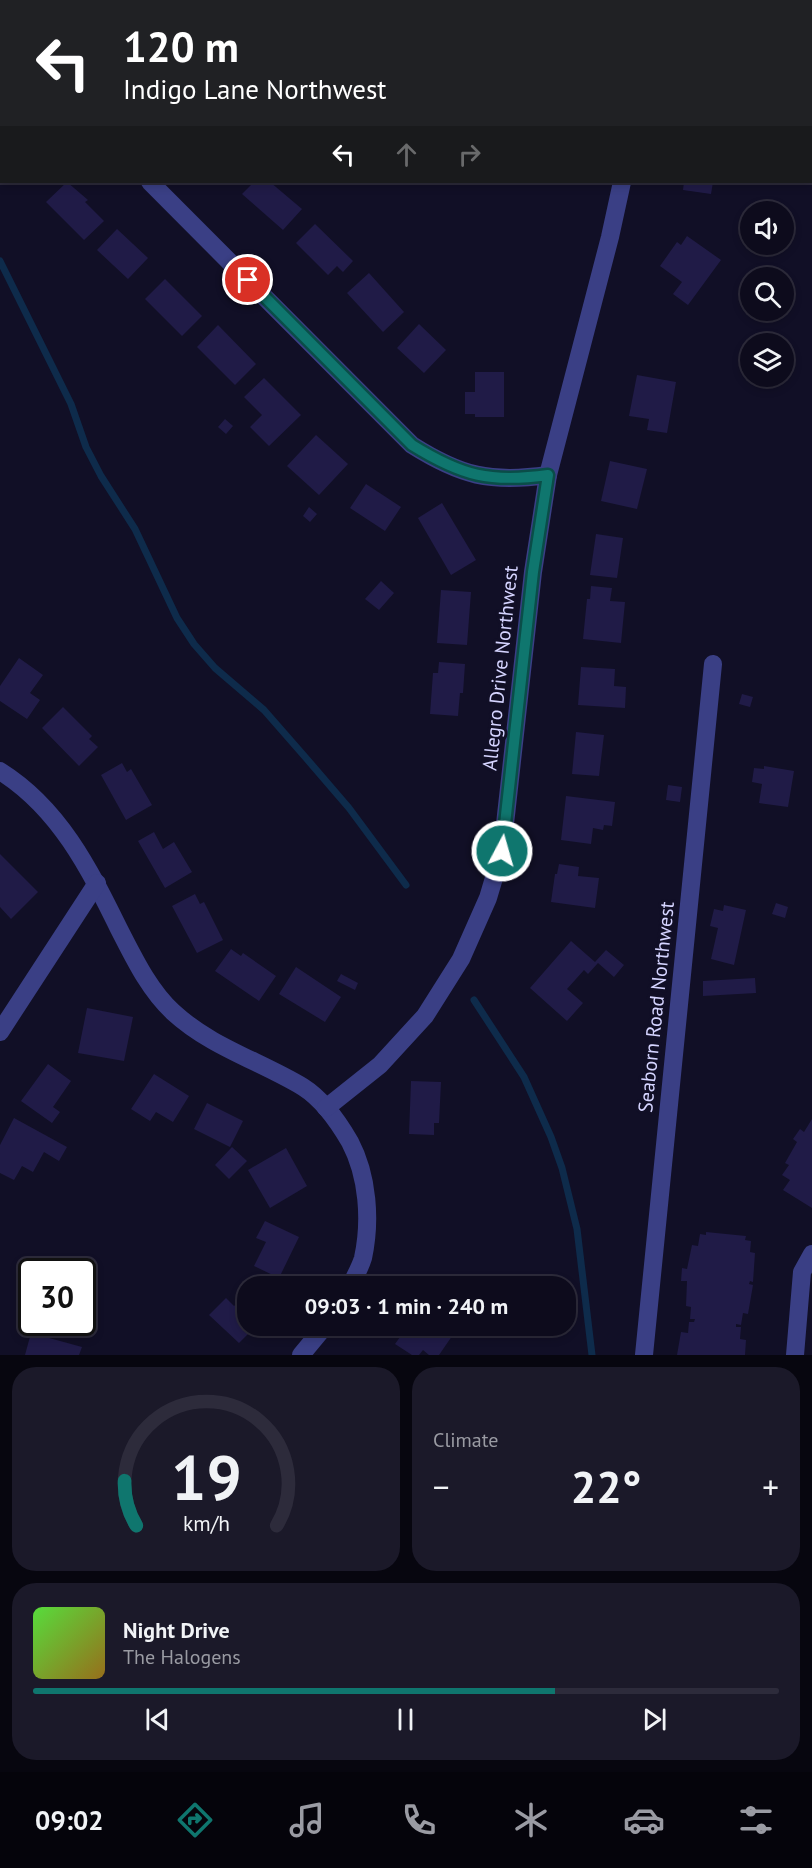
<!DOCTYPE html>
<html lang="en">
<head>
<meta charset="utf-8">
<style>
  body { margin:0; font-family:"PT Sans",sans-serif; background:#1b1929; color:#f1f3f6; height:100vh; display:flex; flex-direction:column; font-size:22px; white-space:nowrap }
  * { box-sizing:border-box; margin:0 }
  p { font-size:20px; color:#9a9ba3 }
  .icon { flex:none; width:33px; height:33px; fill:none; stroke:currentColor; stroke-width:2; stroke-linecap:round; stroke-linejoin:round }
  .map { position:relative; height:1355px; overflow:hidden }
  .side { display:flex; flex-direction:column; gap:12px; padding:12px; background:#07060f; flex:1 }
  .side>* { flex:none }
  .top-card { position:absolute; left:0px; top:0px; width:813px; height:183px; box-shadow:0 3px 9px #0003,0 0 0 2px #2d2b3b; background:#202124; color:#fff; overflow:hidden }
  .tools { position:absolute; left:740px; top:201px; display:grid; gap:12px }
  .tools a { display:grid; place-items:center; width:54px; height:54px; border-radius:50%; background:#0d0b1c; box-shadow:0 3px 9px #0003,0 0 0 2px #2d2b3b; font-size:30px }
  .speed { position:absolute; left:18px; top:1258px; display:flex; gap:12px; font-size:30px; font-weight:700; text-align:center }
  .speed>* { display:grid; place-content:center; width:78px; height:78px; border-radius:50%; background:#0d0b1c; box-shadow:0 3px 9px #0003,0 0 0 2px #2d2b3b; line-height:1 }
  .speed .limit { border:3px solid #111; border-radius:9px; background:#fff; color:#111 }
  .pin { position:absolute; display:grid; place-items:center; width:51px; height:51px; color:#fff; margin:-26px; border:3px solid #fff; border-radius:50%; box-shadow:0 2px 6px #0007 }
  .me { position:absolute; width:66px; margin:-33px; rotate:6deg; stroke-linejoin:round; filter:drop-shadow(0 0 4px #0008) }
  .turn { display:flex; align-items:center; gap:21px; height:126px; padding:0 24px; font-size:27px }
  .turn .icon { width:78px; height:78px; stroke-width:2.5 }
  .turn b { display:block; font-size:42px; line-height:51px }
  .lanes { display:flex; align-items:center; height:57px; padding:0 24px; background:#0003; justify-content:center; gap:30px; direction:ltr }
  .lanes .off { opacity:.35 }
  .big { font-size:45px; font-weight:600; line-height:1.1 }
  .side .card { flex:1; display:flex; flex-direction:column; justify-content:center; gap:9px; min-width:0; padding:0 21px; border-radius:24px; background:#1b1929 }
  .side .dial { align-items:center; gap:0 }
  .dial svg { height:156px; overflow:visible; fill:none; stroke:#2d2b3b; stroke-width:7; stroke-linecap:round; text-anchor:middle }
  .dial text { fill:#f1f3f6; stroke:none }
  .song { display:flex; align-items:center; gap:18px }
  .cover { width:72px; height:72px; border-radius:9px; background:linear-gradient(135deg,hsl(110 70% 55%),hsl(40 70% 35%)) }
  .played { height:6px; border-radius:3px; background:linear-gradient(90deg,#0f766e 70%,#2d2b3b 70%) }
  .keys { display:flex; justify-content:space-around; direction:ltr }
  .heat { display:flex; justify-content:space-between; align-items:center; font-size:33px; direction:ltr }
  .side .tiles { flex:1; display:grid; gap:12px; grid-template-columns:1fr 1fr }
  .card:last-child { grid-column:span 2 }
  .trip { position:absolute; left:237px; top:1276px; width:339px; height:60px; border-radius:24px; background:#0d0b1c; box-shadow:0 3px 9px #0003,0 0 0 2px #2d2b3b; font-weight:600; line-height:60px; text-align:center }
  .dock { display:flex; height:96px; justify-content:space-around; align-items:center; background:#05040b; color:#9a9ba3 }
  .dock .icon { width:42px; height:42px }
  .dock .on { color:#0f766e }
  .dock b { font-size:27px; color:#f1f3f6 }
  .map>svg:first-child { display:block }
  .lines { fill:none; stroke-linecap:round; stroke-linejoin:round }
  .stream { stroke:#0e2b4b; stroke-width:7 }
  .building { fill:#201b47 }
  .street { stroke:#3a3f85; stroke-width:18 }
  .route-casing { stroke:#0a4d48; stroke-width:15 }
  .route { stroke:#0f766e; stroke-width:10 }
  .labels { text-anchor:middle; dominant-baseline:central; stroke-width:6; stroke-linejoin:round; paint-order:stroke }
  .street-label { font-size:20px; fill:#d5d4ff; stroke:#110f26 }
</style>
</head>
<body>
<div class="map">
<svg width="812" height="1355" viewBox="0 0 812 1355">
  <rect width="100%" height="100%" fill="#110f26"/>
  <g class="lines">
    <g class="stream">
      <polyline points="0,261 71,404 86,447 101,476 135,529 177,618 194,644 215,668 264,710 306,758 349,808 406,885"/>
      <polyline points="474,1000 524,1077 551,1137 562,1168 577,1229 592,1355"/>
    </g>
  </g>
  <g class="building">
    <polygon points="67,182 88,200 85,202 104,221 84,240 46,202"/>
    <polygon points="254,182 270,182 302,209 283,230 242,194"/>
    <polygon points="684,182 713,182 711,194 683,190"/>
    <polygon points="315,224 353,261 343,272 337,266 328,275 296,243"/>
    <polygon points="117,229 148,258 128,279 97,250"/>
    <polygon points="687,236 721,260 688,305 673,294 682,282 660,266 677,242 681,245"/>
    <polygon points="369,273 404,312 383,332 347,293"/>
    <polygon points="165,279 202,316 182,336 145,299"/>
    <polygon points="419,324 446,350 424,373 397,348"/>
    <polygon points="218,325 256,364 235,385 197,347"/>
    <polygon points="475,372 504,372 504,417 475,417 475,414 465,414 465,392 475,392"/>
    <polygon points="637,375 676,382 667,433 647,430 649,419 629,416"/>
    <polygon points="264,378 301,415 269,446 250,427 262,415 244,397"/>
    <polygon points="225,419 233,426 226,434 218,427"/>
    <polygon points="316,435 348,464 319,495 287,466"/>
    <polygon points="610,461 647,469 637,509 601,501"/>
    <polygon points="366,484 401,507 385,531 350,508"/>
    <polygon points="442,503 476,560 451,575 418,518"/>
    <polygon points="309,507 317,514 310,522 303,516"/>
    <polygon points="596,534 623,538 617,578 590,575"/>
    <polygon points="381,581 394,593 379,610 365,599"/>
    <polygon points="591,586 612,588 610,601 625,602 621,643 583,639 587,599 590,599"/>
    <polygon points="441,590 471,592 467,645 437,643"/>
    <polygon points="19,658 43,675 30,693 40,700 27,719 0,701 0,686"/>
    <polygon points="439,662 465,664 463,693 460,693 458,716 430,714 433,673 438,673"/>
    <polygon points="581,667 615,669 614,686 626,687 625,708 578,705"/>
    <polygon points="742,694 753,697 750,707 739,704"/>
    <polygon points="63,707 92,736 89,739 98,747 79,766 42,728"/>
    <polygon points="576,732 604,735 599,776 572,774"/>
    <polygon points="122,763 127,772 131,769 152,805 126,820 101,775"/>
    <polygon points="764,766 794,771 788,807 759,803 762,784 752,782 754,768 764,769"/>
    <polygon points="668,785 682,787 680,802 666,800"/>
    <polygon points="566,796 615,802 612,826 604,825 603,830 593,828 591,844 561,840"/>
    <polygon points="154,832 163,849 174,842 192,872 165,888 138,841"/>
    <polygon points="0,854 38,892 11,919 0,907"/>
    <polygon points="559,864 579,867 578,876 599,878 595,908 551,902 555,874 557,874"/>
    <polygon points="195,894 200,904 204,902 223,940 197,953 172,906"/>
    <polygon points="776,903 788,907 785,918 772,914"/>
    <polygon points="724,905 746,910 734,965 711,959 718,928 710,926 714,909 723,911"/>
    <polygon points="571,941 595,962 606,950 624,965 614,977 598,963 588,974 584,970 567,989 583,1003 567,1021 530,988"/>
    <polygon points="231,949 241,956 243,953 276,976 259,1001 215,971"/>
    <polygon points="296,967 341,997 325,1022 279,994"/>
    <polygon points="341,974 358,983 355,990 337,981"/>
    <polygon points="755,978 756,993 703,996 703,981"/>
    <polygon points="87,1008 133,1017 124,1061 78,1053"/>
    <polygon points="48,1064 71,1081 53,1107 60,1112 52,1123 21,1101"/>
    <polygon points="154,1074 189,1096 173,1122 156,1112 150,1121 131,1109"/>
    <polygon points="411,1081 441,1082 439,1123 434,1123 434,1135 409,1134"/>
    <polygon points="207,1103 243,1121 230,1147 194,1129"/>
    <polygon points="14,1118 67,1147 59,1161 44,1152 33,1172 22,1166 14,1180 0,1173 0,1145"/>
    <polygon points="812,1119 812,1208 783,1190 790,1180 782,1175 789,1165 785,1163 797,1142 793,1139 800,1129 804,1132"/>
    <polygon points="232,1147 247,1161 229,1179 215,1165"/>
    <polygon points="286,1148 307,1186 270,1208 248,1170"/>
    <polygon points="265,1221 299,1237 279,1278 254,1266 266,1242 256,1238"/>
    <polygon points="706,1232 746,1236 745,1240 751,1241 750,1252 755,1253 753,1282 750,1281 749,1284 753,1285 748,1314 743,1313 741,1325 736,1324 736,1327 741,1327 740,1339 746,1340 745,1355 677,1355 681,1332 688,1333 689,1322 694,1322 695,1319 690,1319 691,1307 686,1306 687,1281 681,1281 682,1268 687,1269 692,1245 698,1246 700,1234 706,1235"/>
    <polygon points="248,1293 248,1326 256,1326 239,1343 209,1315 226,1298 234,1306"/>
    <polygon points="408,1326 459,1326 439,1355 429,1355 423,1350 419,1355 412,1355 395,1344"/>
    <polygon points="31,1333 82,1347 79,1355 25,1355"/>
  </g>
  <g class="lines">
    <g class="street">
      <polyline points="37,0 39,2"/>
      <polyline points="2,2 5,0"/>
      <polyline points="642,2 642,0"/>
      <polyline points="0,63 2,64"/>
      <path d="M 150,182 L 412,445 C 461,476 490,483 548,475"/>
      <path d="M 0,771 C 59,808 89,868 119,929 C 134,958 149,990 173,1012 C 211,1047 260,1061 303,1087 C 322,1099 339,1123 350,1142 C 368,1176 371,1221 363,1258 C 360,1268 354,1278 350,1287"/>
      <polyline points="0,1032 97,883"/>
      <polyline points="326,1108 380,1065 425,1016 461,959 488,898 502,851 533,572 548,475 610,237 622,182"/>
      <polyline points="301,1355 325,1326"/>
      <polyline points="644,1355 713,664"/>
      <polyline points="795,1355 802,1272 812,1254"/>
    </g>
  </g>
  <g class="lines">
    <g class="route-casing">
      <path id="route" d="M 248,280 L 412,445 C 462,476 490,483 548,475 L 533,572 L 502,851"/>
    </g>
    <use href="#route" class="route"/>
  </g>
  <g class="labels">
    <g class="street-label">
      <text transform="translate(500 668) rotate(-84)">Allegro Drive Northwest</text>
      <text transform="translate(656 1007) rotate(-84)">Seaborn Road Northwest</text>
    </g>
  </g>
</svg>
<div class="tools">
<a><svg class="icon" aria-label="sound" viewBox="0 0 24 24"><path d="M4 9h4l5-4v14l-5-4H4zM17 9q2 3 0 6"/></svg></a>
<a><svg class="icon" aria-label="search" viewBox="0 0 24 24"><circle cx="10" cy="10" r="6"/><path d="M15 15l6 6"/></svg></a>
<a><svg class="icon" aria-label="layers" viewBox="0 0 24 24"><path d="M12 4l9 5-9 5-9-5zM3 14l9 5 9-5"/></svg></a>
</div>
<div class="speed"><div class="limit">30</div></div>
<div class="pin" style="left:248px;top:280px;background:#d93025"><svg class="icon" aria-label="arrive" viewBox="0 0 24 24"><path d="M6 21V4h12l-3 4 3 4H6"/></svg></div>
<svg class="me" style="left:502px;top:851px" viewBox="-20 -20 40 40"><circle r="17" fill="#0f766e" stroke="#fff" stroke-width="3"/><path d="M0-11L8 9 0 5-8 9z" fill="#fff"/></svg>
<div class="trip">09:03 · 1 min · 240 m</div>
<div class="top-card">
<div class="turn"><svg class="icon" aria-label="left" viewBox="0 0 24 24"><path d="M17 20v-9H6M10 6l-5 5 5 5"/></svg><div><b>120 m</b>Indigo Lane Northwest</div></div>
<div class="lanes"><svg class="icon" aria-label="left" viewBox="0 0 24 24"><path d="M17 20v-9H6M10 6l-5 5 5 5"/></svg><svg class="icon off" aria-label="ahead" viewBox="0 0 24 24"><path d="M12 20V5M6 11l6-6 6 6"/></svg><svg class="icon off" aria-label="right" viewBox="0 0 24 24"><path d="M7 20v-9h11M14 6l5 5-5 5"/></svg></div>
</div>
</div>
<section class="side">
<div class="tiles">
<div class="card dial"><svg viewBox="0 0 100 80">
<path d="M14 69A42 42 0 1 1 86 69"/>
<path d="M14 69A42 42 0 0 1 8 46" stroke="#0f766e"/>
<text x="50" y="56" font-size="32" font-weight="700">19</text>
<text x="50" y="72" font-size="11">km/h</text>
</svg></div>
<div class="card"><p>Climate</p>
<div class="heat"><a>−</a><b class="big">22°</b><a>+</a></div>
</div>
<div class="card">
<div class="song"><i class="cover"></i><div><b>Night Drive</b><p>The Halogens</p></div></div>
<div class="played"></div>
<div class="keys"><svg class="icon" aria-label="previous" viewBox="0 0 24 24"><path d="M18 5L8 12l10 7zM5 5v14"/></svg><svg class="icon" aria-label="pause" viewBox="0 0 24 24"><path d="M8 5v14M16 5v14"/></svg><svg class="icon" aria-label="next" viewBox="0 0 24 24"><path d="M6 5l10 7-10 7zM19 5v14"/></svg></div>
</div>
</div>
</section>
<nav class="dock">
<b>09:02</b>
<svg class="icon on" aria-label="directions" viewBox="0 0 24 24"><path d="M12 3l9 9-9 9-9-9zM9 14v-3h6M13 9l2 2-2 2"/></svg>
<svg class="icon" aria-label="music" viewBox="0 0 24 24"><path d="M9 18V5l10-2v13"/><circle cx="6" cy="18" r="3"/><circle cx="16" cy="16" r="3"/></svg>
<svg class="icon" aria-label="phone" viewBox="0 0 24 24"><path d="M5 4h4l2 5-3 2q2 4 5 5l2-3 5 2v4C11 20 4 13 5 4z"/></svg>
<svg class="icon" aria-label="climate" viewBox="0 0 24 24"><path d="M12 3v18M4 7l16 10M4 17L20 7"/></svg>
<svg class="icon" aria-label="car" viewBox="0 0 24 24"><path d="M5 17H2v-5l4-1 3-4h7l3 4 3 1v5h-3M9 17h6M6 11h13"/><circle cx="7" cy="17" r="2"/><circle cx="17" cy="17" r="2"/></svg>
<svg class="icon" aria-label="filters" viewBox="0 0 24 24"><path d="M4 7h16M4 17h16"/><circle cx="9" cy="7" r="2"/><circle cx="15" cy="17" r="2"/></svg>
</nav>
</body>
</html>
